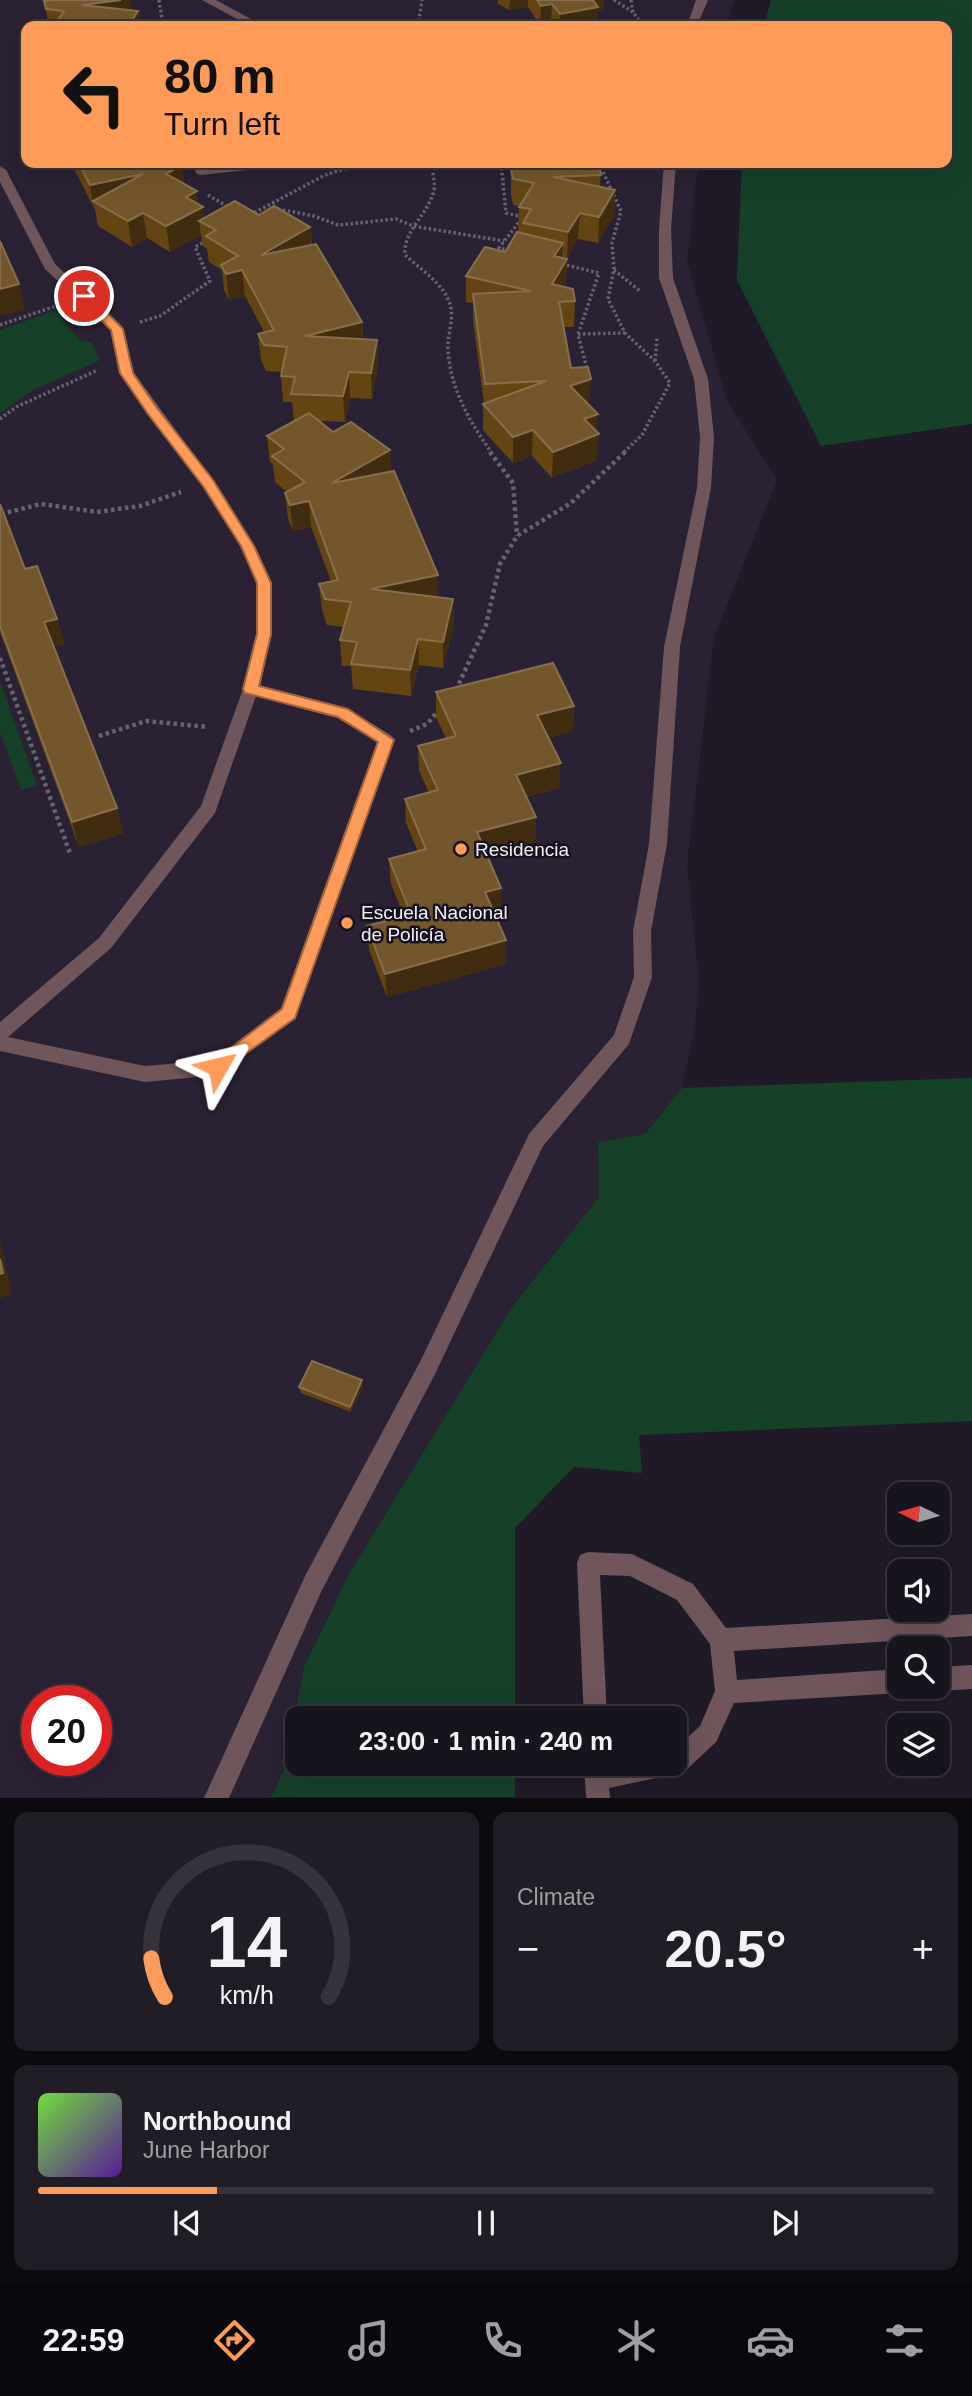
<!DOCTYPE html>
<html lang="en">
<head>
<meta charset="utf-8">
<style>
  body { margin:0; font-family:Arial,sans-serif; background:#211d27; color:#f1f3f6; height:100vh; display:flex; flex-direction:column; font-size:26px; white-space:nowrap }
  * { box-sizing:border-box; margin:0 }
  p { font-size:23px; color:#9f9ea4 }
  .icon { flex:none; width:38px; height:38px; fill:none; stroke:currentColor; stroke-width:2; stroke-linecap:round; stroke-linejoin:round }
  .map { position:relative; height:1798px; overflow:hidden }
  .panel { display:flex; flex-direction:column; gap:14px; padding:14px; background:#0d0b10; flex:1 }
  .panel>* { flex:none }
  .hud { position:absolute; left:21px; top:21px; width:931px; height:147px; border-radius:14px; box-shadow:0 7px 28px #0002,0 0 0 2px #36333c; background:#fe9b58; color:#111; overflow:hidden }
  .needle { width:46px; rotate:275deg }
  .fabs { position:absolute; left:887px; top:1482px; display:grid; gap:14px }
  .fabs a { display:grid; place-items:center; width:63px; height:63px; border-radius:14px; background:#18141e; box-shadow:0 7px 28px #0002,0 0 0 2px #36333c; font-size:35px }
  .speed { position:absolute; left:21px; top:1685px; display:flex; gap:14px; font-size:35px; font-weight:700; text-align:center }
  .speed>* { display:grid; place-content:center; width:91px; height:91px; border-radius:50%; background:#18141e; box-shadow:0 7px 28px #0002,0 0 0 2px #36333c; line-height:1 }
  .speed .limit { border:10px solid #d22; background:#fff; color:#111 }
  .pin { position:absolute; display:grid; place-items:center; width:60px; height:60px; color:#fff; margin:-30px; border:4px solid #fff; border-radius:50%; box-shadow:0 2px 7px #0007 }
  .me { position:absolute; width:77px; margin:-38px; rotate:53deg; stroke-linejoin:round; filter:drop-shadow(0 0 5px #0008) }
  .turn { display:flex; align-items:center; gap:24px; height:147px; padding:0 28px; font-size:32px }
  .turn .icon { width:91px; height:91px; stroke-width:2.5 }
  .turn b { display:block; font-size:49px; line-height:60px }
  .big { font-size:52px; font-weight:800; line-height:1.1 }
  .panel .tile { flex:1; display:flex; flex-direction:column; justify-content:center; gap:10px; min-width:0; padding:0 24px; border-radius:14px; background:#211d27 }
  .panel .dial { align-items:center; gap:0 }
  .dial svg { height:182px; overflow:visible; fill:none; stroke:#36333c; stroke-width:7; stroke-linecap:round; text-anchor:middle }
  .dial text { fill:#f1f3f6; stroke:none }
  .song { display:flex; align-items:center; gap:21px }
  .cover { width:84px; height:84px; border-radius:10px; background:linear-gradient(135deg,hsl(100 70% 55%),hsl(270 70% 35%)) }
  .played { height:7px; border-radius:4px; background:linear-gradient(90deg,#fe9b58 20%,#36333c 20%) }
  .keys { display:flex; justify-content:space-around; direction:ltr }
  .heat { display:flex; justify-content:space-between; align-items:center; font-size:38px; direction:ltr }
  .panel .tiles { flex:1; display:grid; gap:14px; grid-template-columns:1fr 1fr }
  .tile:last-child { grid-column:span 2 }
  .trip { position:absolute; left:285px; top:1706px; width:402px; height:70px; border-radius:14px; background:#18141e; box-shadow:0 7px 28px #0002,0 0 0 2px #36333c; font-weight:800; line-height:70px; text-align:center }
  .dock { display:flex; height:112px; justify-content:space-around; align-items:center; background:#0a080c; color:#9f9ea4 }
  .dock .icon { width:49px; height:49px }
  .dock .active { color:#fe9b58 }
  .dock b { font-size:32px; color:#f1f3f6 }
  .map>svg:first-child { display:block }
  .built { fill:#2a2134; fill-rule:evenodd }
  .green { fill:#154129 }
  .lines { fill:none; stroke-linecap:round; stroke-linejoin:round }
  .path-far1 { stroke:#686370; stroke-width:3.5; stroke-dasharray:2.5 2.5; stroke-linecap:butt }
  .path { stroke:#686370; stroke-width:4.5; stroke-dasharray:3.5 3.5; stroke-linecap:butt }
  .service { fill:#70555b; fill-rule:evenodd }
  .minor { fill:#70555b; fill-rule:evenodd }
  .wall { fill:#644512 }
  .shaded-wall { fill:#422c10 }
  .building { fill:#73572a; stroke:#886f4b; stroke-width:2 }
  .route { fill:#fe9b58; stroke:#a56539; stroke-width:2 }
  .poi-dot { fill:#fe9b58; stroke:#17111e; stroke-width:2.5 }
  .labels { text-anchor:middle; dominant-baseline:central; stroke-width:5; stroke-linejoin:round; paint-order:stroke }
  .poi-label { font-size:19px; fill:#f4f0fa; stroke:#17111e; text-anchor:start }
</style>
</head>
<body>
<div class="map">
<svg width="972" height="1798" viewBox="0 0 972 1798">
  <rect width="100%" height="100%" fill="#201a28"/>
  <path class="built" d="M 0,0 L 734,0 L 727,26 L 26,26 L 26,163 L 698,163 L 687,262 L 727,401 L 777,480 L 714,637 L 687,865 L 699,982 L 695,1026 L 682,1088 L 645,1134 L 598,1142 L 599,1197 L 512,1307 L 350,1572 L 304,1667 L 284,1770 L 271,1797 L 0,1798 ZM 37,1701 L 96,1701 L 96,1760 L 37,1760 Z"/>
  <g class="green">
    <polygon points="771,0 972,0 972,424 821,446 737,280 742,163 947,163 947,26 764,26"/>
    <polygon points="56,310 79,340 92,343 100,360 31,391 0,413 0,330"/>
    <polygon points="0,681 37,786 21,790 0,732"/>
    <polygon points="972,1078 972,1421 639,1435 642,1473 574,1467 515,1528 515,1718 298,1718 298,1764 515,1764 515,1797 271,1797 284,1770 304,1667 350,1572 512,1307 599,1197 598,1142 645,1134 682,1088"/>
  </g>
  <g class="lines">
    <g class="path-far1">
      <polyline points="159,0 163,26"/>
      <polyline points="614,0 633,12 643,26"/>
      <polyline points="631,0 633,12"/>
      <polyline points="418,26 422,0"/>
      <path d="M 435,163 C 430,173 436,180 434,190 C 429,214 403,230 405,255 C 418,267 439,281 447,297 C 457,315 447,331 448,350 C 450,388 470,423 492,453"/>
      <polyline points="501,163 506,213 523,217 499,248 510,251"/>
      <polyline points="599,163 621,211 612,243 614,269 608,299 625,333 655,361 670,383 642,435 623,453"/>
      <polyline points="208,195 230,208"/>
      <polyline points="273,208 314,216 338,225 396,219 413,226 504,241"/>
      <polyline points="250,215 325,175 363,163"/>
      <polyline points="562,264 599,273 578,334 588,373"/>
      <polyline points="614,270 640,291"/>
      <polyline points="140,322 160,316 210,281 195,247 206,241"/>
      <polyline points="0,325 56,306"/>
      <polyline points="578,334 625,333"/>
      <polyline points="655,361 657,338"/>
      <polyline points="0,419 16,407 98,370"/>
    </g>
    <g class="path">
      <polyline points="490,452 513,483 517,536"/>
      <polyline points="1,514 41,504 97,512 140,506 181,492"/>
      <polyline points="0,658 71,856"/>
      <polyline points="456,690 486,625 500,564 517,536 571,503 625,452"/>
      <polyline points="410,731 427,724 439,710"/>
      <polyline points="99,736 146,721 208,727"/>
    </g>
    <g class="service">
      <polygon points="202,0 216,0 264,26 250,26"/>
      <polygon points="696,0 708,0 697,26 687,26"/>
      <polygon points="190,163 202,163 205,167 243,163 280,163 274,167 201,175 197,174"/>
      <polygon points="664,163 676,163 671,229 673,278 708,379 714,437 711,488 680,647 667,844 651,931 652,977 629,1044 543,1146 435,1374 321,1592 229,1798 204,1798 305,1576 421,1360 529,1134 614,1035 634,977 633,931 649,844 664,647 697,488 700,437 694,379 659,278 659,229"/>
      <path d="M 0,166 L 6,170 L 55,264 L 122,326 L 134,373 L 213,481 L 255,546 L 272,583 L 272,634 L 260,686 L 348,709 L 392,736 L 394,740 L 295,1018 L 218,1075 L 145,1082 L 0,1051 L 0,1022 L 99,938 L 201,806 L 243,689 L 256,634 L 256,583 L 241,546 L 203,487 L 147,414 L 120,373 L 111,330 L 45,269 L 0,182 ZM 256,696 L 337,718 L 377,742 L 281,1008 L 214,1060 L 145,1066 L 8,1037 L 111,948 L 215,813 Z"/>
    </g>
    <g class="minor">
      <polygon points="588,1552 632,1554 693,1584 726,1628 972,1614 972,1636 734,1651 737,1680 900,1669 900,1687 909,1687 900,1693 734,1703 716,1742 684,1772 609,1788 610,1798 586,1798 584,1764 676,1764 676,1748 700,1726 715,1691 710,1644 677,1600 630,1576 600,1575 607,1718 584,1718 577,1563 580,1555"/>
      <polygon points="972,1665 972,1689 938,1691 930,1687 938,1687 938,1667"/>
    </g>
  </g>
  <g class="wall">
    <polygon points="130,0 132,10 138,11 140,26 49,26 44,1"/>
    <polygon points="498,0 604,0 603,10 598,11 598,26 553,26 551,24 540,26 528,7 509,10 498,4"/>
    <polygon points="71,163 180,163 182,165 184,184 198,204 204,218 259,215 310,227 312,244 362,322 363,339 377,340 378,365 372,399 350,398 345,422 319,421 333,432 390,450 391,472 438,575 438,597 453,599 454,624 443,668 419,665 411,696 353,689 351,666 342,666 340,640 344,627 327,625 322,610 319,584 331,581 311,527 293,531 288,519 285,493 287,492 275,482 273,464 270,462 267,436 296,420 294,420 292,402 283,402 281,376 282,372 266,371 261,360 258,334 264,332 245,296 229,300 224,290 222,270 209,262 207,249 203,246 201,235 170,252 147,238 132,247 98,226 95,210"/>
    <polygon points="521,163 599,163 601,175 600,187 615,190 614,216 598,243 578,239 567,258 562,257 562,258 567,259 566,285 565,287 575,301 574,327 563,327 571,368 589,405 597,432 597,460 552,478 532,456 513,463 483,430 483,404 484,404 473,320 473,303 466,302 466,276 505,252 518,232 519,206 513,205 511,194 511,169 522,168"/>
    <polygon points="0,504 25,569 57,619 64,644 54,647 117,808 123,833 79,847 0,632"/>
    <polygon points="436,692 574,706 573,731 548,738 559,788 526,797 536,817 535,842 487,854 501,888 501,912 495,914 506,964 387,997 369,950 367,926 404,916 391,884 389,859 418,852 406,823 405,799 429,793 419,771 418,746 446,739 436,717"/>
    <polygon points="363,1386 351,1412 301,1393 299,1387"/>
  </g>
  <g class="shaded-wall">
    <polygon points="121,0 130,0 133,18 138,11 140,26 128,26 82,5"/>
    <polygon points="510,0 528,0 528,7 509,10"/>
    <polygon points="588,0 604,0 603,10 598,11 598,26 559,26 560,14"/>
    <polygon points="552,4 551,24 540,26 541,6"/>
    <polygon points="182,165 185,191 166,174"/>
    <polygon points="143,174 93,201 94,211 90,185"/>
    <polygon points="615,190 614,216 598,243 599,217"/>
    <polygon points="197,191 199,209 203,207 205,224 199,221 201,235 170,252 166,226 186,197"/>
    <polygon points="143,213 147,238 132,247 128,221"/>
    <polygon points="580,213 578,239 567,258 568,232"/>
    <polygon points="310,227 312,253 261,255"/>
    <polygon points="563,243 562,268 567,259 566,285 551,310 554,256"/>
    <polygon points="242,270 245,296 229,300 226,274"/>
    <polygon points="19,284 25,310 0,316 0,289"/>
    <polygon points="362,322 363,348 305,336"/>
    <polygon points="377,340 378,365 372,399 371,373"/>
    <polygon points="349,372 350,398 345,422 343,396"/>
    <polygon points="591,379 589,405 570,386"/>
    <polygon points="598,414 597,435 599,434 597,460 552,478 553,452 584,419"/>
    <polygon points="533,430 532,456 513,463 513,437"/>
    <polygon points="390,450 391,476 332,483"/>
    <polygon points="309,501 311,527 293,531 290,505"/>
    <polygon points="438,575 438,601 371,589"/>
    <polygon points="453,599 454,624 443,668 443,642"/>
    <polygon points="57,619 64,644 51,648 44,622"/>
    <polygon points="418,639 419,665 411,696 410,670"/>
    <polygon points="574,706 573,731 536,741 537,715"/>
    <polygon points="561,763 559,788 515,800 516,775"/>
    <polygon points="117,808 123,833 79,847 72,822"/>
    <polygon points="536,817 535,842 477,857 477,832"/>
    <polygon points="501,888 501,912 485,916 485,892"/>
    <polygon points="506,940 506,964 387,997 385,974"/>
    <polygon points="0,1240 12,1294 0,1298"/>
    <polygon points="362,1380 363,1386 351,1412 350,1407"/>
  </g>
  <g class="building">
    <polygon points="55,0 121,0 82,5 138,11 128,26 54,26 64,11 46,9 44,1"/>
    <polygon points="537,0 593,0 598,7 560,14 552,4 541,6"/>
    <polygon points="79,163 180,163 182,165 166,174 197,191 186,197 203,207 166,226 143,213 128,221 93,201 143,174 90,185"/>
    <polygon points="526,163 599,163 601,175 553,177 615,190 599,217 580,213 568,232 523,223 531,209 519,207 534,183 513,179 511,169 527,168"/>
    <polygon points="235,201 259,215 274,206 310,227 261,255 316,244 362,322 305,336 377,340 371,373 349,372 343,396 291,394 295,377 281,376 287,347 264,345 258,334 274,330 242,270 226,274 221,265 238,256 206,236 216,230 199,221"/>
    <polygon points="517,232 563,243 554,256 567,259 552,284 573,289 575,301 559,302 571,368 588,367 591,379 570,386 598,414 584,419 599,434 553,452 533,430 513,437 483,404 546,381 485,384 473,294 531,291 466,276 485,247 505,252"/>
    <polygon points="0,241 19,284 0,289"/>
    <polygon points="309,413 333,432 351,422 390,450 332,483 394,471 438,575 371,589 453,599 443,642 418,639 410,670 351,664 357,642 340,640 351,602 325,599 319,584 338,580 309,501 290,505 285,493 305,482 272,456 284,449 267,436"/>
    <polygon points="0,504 25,569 37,566 57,619 44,622 117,808 72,822 0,626"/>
    <polygon points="553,663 574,706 537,715 561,763 516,775 536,817 477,832 501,888 485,892 506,940 385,974 367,926 411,914 389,859 426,849 405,799 438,790 418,746 456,736 436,692"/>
    <polygon points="0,1259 3,1273 0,1274"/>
    <polygon points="312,1361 362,1380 350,1407 299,1387"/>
  </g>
  <polygon class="route" points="84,292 88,293 123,329 133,373 157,408 213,480 254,546 271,583 271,634 259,686 348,709 394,740 295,1018 218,1074 212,1072 210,1067 212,1062 282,1009 378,742 338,717 245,693 243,689 257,634 257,583 241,546 203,486 148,414 120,373 111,330 80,298 80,293"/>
  <g class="poi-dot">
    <circle cx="461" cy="849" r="7"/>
    <circle cx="347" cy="923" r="7"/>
  </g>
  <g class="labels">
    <g class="poi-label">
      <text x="475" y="849">Residencia</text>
      <text x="361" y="912">Escuela Nacional<tspan x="361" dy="22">de Policía</tspan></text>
    </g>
  </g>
</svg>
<div class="fabs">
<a><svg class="needle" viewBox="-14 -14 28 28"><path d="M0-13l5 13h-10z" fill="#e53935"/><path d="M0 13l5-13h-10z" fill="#9f9ea4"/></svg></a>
<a><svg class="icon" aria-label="sound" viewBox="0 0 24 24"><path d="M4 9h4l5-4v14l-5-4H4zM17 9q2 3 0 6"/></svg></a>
<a><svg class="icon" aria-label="search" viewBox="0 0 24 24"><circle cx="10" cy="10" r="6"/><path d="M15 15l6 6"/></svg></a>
<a><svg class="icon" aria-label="layers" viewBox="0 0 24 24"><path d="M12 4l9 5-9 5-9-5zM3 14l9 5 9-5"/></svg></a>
</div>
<div class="speed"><div class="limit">20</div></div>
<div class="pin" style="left:84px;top:296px;background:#d93025"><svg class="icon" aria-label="arrive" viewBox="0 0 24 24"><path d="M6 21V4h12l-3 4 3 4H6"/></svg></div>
<svg class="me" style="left:218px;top:1067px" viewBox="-20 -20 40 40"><path d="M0-17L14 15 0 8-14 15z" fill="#fe9b58" stroke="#fff" stroke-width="4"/></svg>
<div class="trip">23:00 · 1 min · 240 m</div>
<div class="hud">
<div class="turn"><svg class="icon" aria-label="left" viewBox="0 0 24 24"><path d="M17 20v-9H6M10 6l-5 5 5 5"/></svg><div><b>80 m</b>Turn left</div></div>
</div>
</div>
<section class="panel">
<div class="tiles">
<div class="tile dial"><svg viewBox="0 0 100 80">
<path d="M14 69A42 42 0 1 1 86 69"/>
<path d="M14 69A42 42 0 0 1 8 52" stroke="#fe9b58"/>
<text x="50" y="56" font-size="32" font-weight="700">14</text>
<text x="50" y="72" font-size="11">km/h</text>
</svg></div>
<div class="tile"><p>Climate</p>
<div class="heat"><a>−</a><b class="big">20.5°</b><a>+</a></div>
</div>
<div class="tile">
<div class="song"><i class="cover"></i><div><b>Northbound</b><p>June Harbor</p></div></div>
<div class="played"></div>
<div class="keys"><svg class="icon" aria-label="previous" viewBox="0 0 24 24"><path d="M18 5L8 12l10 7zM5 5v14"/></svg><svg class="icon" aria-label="pause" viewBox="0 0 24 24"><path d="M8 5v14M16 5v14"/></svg><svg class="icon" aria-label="next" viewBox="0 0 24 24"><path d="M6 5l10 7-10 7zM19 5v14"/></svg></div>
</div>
</div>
</section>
<nav class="dock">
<b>22:59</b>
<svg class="icon active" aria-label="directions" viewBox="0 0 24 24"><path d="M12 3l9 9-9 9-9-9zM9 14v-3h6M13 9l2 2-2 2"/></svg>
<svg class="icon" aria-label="music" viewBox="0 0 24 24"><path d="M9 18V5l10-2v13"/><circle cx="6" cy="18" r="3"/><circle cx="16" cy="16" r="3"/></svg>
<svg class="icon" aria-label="phone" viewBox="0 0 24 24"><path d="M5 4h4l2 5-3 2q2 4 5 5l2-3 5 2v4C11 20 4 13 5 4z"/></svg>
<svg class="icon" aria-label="climate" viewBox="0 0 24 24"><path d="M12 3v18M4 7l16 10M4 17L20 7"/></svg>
<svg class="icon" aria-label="car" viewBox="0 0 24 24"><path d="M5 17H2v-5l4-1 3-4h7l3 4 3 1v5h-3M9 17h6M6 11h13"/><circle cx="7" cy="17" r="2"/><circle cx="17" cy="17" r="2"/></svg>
<svg class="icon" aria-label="filters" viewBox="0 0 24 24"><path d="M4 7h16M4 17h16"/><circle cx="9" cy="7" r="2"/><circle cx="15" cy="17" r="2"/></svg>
</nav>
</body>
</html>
